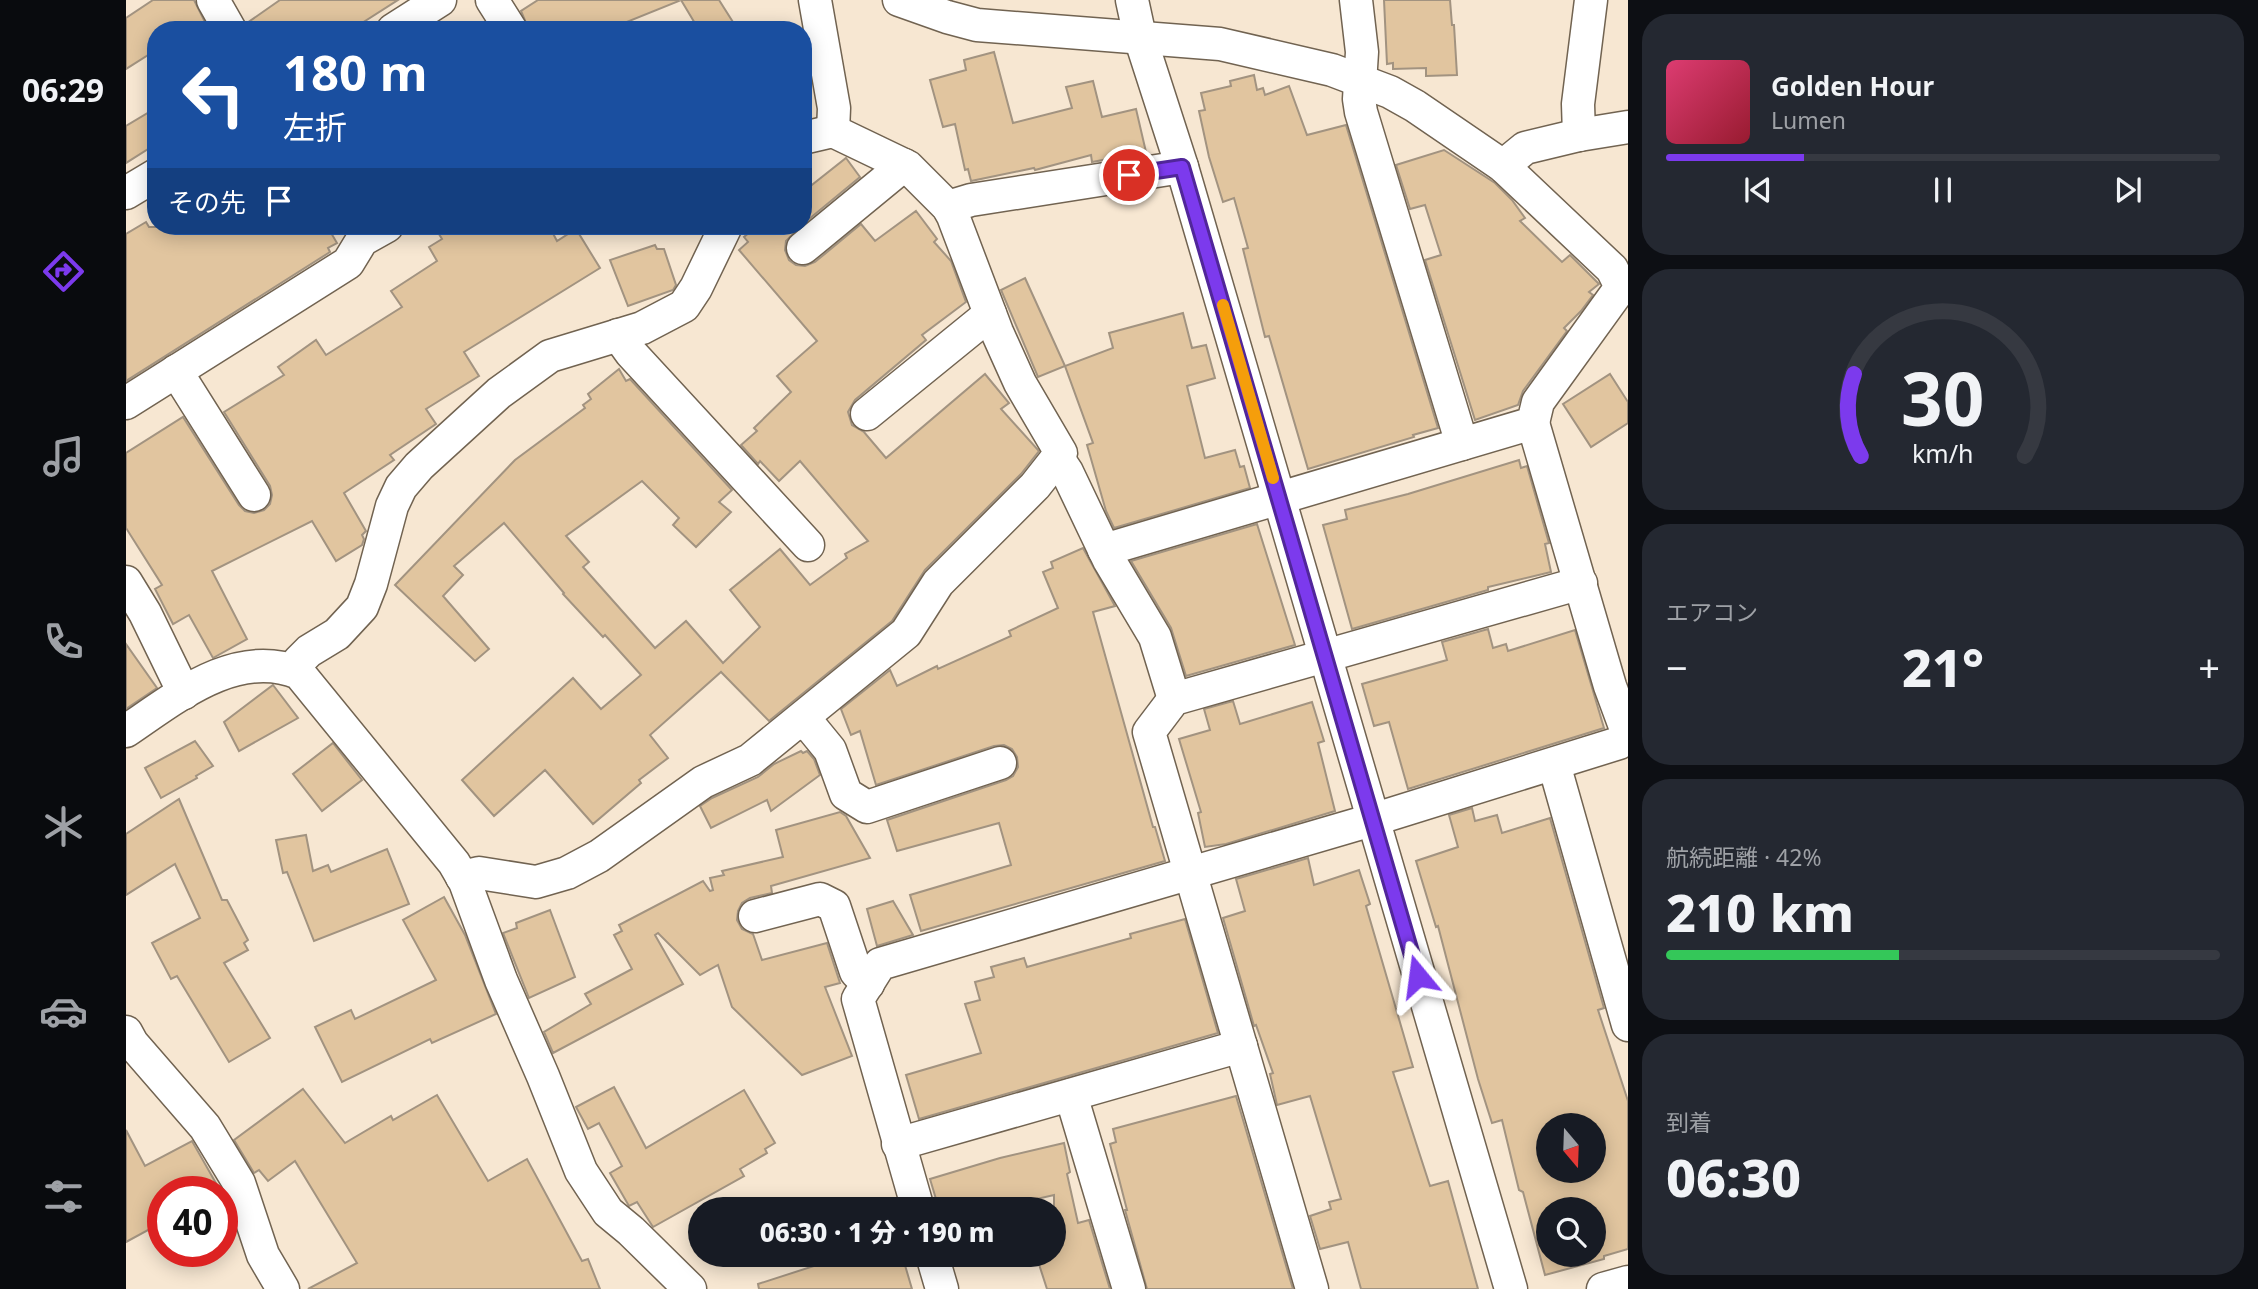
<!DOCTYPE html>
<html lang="ja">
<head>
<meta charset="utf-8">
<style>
  body { margin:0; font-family:"Noto Sans","Noto Sans JP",sans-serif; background:#242831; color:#f1f3f6; height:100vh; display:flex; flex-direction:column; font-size:26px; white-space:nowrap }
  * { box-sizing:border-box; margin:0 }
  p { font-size:23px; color:#9ea1a6 }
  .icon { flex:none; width:38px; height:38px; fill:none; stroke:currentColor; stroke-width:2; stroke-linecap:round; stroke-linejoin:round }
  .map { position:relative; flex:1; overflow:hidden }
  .drawer { display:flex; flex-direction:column; gap:14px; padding:14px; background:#0d0f14; width:630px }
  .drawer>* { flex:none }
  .top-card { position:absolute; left:21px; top:21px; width:665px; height:214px; border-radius:28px; box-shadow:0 4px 18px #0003; background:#1a4fa0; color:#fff; overflow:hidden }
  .needle { width:46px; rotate:161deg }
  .controls { position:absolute; left:1410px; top:1113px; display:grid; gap:14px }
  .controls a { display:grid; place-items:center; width:70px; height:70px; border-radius:50%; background:#171b24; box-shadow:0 4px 18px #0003; font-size:35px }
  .speed { position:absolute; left:21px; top:1176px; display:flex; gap:14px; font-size:35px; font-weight:700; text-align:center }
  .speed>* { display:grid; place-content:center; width:91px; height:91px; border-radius:50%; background:#171b24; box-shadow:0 4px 18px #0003; line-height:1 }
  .speed .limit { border:10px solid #d22; background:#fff; color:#111 }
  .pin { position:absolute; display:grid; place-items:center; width:60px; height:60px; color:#fff; margin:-30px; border:4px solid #fff; border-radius:50%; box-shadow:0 2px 7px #0007 }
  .me { position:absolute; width:77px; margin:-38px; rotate:344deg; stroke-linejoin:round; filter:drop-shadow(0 0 5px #0008) }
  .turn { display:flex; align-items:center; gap:24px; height:147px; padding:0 21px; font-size:32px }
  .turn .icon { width:91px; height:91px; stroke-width:2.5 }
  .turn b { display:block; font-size:49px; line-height:60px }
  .then { display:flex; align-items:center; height:66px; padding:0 21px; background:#0003; gap:14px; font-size:26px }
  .big { font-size:52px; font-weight:800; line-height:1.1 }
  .drawer .tile { flex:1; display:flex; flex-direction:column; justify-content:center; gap:10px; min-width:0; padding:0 24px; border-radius:28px; background:#242831 }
  .drawer .dial { align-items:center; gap:0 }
  .dial svg { height:182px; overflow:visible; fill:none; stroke:#363941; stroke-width:7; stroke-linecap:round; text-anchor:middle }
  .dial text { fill:#f1f3f6; stroke:none }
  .song { display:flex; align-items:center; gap:21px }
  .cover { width:84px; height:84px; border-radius:10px; background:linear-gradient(135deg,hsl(340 70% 55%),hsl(350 70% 35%)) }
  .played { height:7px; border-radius:4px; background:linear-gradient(90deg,#7c3aed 25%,#363941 25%) }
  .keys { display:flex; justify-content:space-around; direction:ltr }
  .heat { display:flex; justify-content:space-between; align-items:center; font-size:38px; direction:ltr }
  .charge { height:10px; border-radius:5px; background:linear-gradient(90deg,#34c759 42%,#363941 0) }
  .trip { position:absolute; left:562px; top:1197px; width:378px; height:70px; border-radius:35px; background:#171b24; box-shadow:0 4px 18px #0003; font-weight:800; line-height:70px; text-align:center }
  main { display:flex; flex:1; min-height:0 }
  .dock { display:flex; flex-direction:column; width:126px; justify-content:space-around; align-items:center; background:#090b0e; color:#9ea1a6 }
  .dock .icon { width:49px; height:49px }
  .dock .current { color:#7c3aed }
  .dock b { font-size:32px; color:#f1f3f6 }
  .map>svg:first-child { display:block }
  .building { fill:#e1c59f; stroke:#a29380; stroke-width:2; fill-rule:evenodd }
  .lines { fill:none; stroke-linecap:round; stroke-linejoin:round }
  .minor-casing { stroke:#716351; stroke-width:35 }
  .minor { stroke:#fff; stroke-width:32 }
  .route-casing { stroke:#51269a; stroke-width:18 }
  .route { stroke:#7c3aed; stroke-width:12 }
  .slow { stroke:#f59e0b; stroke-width:12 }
</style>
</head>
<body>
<main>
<nav class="dock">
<b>06:29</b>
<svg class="icon current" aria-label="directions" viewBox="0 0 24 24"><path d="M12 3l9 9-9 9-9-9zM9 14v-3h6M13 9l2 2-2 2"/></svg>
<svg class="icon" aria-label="music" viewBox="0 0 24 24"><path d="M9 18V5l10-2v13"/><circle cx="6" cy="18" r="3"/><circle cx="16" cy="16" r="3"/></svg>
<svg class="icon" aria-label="phone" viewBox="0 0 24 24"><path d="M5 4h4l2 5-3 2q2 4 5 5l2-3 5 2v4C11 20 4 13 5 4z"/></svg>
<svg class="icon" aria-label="climate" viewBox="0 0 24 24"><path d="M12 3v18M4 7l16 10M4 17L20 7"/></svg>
<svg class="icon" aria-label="car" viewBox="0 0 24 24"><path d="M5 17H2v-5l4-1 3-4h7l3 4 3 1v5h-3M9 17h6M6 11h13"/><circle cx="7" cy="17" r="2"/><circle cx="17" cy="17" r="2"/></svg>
<svg class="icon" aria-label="filters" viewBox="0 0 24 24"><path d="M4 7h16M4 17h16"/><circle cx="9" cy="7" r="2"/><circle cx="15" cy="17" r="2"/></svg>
</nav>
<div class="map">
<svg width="1502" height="1289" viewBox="0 0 1502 1289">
  <rect width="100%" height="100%" fill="#f7e7d2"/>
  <g class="building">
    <polygon points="27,0 68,0 83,30 30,30 30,50 0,69 0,18"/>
    <polygon points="154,0 272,0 225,30 122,30 121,23"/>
    <polygon points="412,0 552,0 553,1 481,30 403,30 395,11"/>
    <polygon points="555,0 593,0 612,30 573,30"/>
    <polygon points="1258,0 1324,0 1326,25 1328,25 1331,75 1300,76 1300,68 1267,69 1267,63 1261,64"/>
    <polygon points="868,52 887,123 946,108 940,87 967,81 976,117 1010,109 1020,152 966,162 965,155 909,170 908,168 845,181 842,169 839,170 829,124 817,127 804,80 840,70 838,60"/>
    <polygon points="1128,75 1131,90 1137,88 1139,95 1163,86 1181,135 1220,125 1312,428 1287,435 1288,437 1182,469 1143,336 1139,337 1117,249 1122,248 1108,198 1097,202 1083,157 1073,111 1079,110 1075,93 1105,86 1104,81"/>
    <polygon points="30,108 30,144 0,163 0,126"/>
    <polygon points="1318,150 1369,183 1386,200 1399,218 1394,221 1436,262 1444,255 1473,284 1463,292 1467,295 1455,311 1438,328 1441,331 1397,391 1392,405 1349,420 1299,260 1315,255 1299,205 1284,209 1270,165"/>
    <polygon points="720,158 734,177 677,224 677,192"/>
    <polygon points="790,211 811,239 808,242 825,261 840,302 796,335 800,340 729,400 722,412 726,425 738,432 760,458 859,374 883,403 875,409 913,451 895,474 799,570 766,621 643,721 595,672 524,735 542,758 513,780 515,783 467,824 419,770 368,816 336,780 447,678 475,709 515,675 479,635 477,637 437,594 438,593 378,523 328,566 337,575 317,596 363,649 349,661 269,585 389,460 459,408 457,405 465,399 462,394 493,369 500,381 504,379 606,490 593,502 605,512 570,547 547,525 553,518 516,481 440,536 463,562 457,567 529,648 560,621 597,663 634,627 604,590 654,549 684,585 721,558 719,554 742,541 674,461 653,481 634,461 632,464 615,445 631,431 628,428 665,392 651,376 691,341 613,250 622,242 618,237 631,226 675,226 660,241 659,250 663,260 670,265 679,266 689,262 735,224 749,241"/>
    <polygon points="20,222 23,227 201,226 211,243 202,248 204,252 0,381 0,234"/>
    <polygon points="308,226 423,226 431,241 450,229 474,268 338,352 353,376 300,409 310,424 264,455 268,460 218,493 240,531 236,535 238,539 236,545 210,561 186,521 86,571 121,639 87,658 63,615 47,624 29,589 36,585 0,528 0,453 57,417 113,505 119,511 128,513 138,510 144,504 146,495 144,486 98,412 158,375 152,367 190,340 200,355 276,307 265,291 311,261 303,247 316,239"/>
    <polygon points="529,245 531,249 538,249 550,285 547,290 502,306 484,260"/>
    <polygon points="899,278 939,366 912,377 875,290"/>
    <polygon points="1057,313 1066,348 1080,345 1089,378 1061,386 1079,458 1109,450 1114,467 1118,466 1124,488 988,528 980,511 961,445 967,443 939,366 987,348 983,333"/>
    <polygon points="1484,374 1502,402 1502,423 1465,447 1437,404"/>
    <polygon points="1393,460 1395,468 1401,466 1423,543 1419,544 1425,572 1362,587 1362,590 1226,629 1197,525 1221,519 1219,510 1282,494"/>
    <polygon points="1131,524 1169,645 1060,676 1045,628 1005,561"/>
    <polygon points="957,548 989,606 967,612 1027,827 1029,827 1039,861 795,931 784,895 885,865 873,823 771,851 761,820 880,780 887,776 892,767 891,757 886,749 878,745 868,746 750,785 734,731 725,735 715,709 764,670 771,686 811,666 812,669 885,636 883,631 932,608 917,572 927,568 925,562"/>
    <polygon points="1362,629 1367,648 1380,644 1382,651 1449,630 1478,728 1282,789 1263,722 1248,726 1236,684 1321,660 1316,642"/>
    <polygon points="0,644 31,688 0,709"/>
    <polygon points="147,685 172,718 113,751 98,722"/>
    <polygon points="1107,701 1114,724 1186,702 1198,741 1192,743 1209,811 1100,844 1079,847 1072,813 1075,812 1053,739 1084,730 1078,709"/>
    <polygon points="69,741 87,766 70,776 71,778 35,798 19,768"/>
    <polygon points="207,743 236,780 196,811 167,774"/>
    <polygon points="675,751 677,753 681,751 688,759 694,775 645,811 641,800 585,828 574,806 586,798 632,777 648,764"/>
    <polygon points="53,799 96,900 101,900 122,940 118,943 122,950 98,963 144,1038 103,1062 51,976 45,979 26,943 74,918 49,864 0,895 0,834"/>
    <path d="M 1346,808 L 1349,821 L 1371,815 L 1376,833 L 1424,818 L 1478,1008 L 1472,1010 L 1502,1101 L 1502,1249 L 1478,1256 L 1478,1259 L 1419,1275 L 1397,1192 L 1393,1190 L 1376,1120 L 1366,1123 L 1352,1079 L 1312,926 L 1310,927 L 1290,861 L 1332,847 L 1323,815 ZM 1423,1125 L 1468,1125 L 1468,1171 L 1423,1171 ZM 1423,1209 L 1468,1209 L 1468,1255 L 1423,1255 Z"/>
    <polygon points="714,812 720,816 744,858 645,886 646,893 624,898 616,903 612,911 611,920 616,929 627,934 636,960 701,943 714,983 699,987 726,1056 676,1075 606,1007 592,965 574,975 532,933 529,935 557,984 427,1053 418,1032 465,1004 459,994 506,969 488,935 496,931 493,925 577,881 584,891 587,890 584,878 598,875 596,871 657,857 650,830"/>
    <polygon points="180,835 187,871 202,865 205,872 261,849 283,904 188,941 161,872 157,873 150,840"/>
    <polygon points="1182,858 1188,885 1233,870 1244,904 1240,906 1287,1067 1267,1072 1304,1186 1322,1181 1352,1289 1235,1289 1222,1242 1194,1249 1184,1216 1205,1209 1203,1202 1215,1199 1184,1096 1151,1105 1144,1074 1147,1073 1130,1025 1128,1026 1097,918 1119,911 1110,879"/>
    <polygon points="318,897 339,935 370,1014 306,1043 304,1039 216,1082 189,1027 225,1010 229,1019 310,980 277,920"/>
    <polygon points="767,901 787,935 751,946 741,909"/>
    <polygon points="424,910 449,977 403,998 377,933 391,928 390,923"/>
    <polygon points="1059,919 1092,1033 793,1119 780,1075 855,1053 839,1004 854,1000 849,982 868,977 865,967 898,958 901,967 1005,938 1004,934"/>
    <polygon points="488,1087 520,1148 618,1090 649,1143 639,1149 641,1153 614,1169 618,1176 527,1227 511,1202 503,1206 484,1173 496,1166 473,1123 462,1129 450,1107"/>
    <polygon points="177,1089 219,1143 265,1116 267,1120 311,1095 362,1181 401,1159 456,1261 462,1259 474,1289 182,1289 231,1263 169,1161 142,1181 133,1170 128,1173 108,1140"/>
    <polygon points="1110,1096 1167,1289 1021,1289 999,1210 1001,1210 984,1144 990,1142 987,1129"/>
    <polygon points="0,1130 19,1166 66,1141 95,1192 37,1192 37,1222 0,1242"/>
    <polygon points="938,1143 944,1172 941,1174 952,1223 963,1220 984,1289 921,1289 910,1255 928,1255 928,1195 889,1204 888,1202 864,1209 813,1209 804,1179 874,1158"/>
    <polygon points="722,1255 776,1255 786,1289 633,1289 632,1284"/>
  </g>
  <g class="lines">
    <g class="minor-casing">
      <g id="minor">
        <polyline points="87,0 104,30"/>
        <polyline points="366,0 385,30"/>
        <polyline points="689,0 708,108 707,131"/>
        <polyline points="773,0 821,17 851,25 1094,44 1206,70 1264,92 1289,106 1377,166 1486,269 1495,287 1412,402 1407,423 978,550"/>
        <polyline points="1006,0 1014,37 1056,167 1385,1289"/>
        <polyline points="1230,0 1236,52 1233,99 1235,112 1336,444"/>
        <polyline points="267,30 314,0"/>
        <polyline points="1453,135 1452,104 1465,0"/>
        <polyline points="1377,166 1399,148 1453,135 1502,127"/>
        <polyline points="0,193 30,175"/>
        <polyline points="822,207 845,200 1056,167"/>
        <polyline points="677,248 778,165"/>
        <polyline points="492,335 505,353 682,545"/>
        <polyline points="50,371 128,495"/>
        <polyline points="0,403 222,263 236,240 261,226"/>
        <polyline points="741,414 864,314"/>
        <polyline points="931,457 941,472 983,560 1029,637 1048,699"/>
        <polyline points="0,582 19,613 58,693"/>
        <polyline points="173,673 173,661 183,651 211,634 236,607 245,584 266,506 275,487 293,466 373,393 424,356 516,328 558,306 570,288 600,226"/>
        <polyline points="674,721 686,728 704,750 720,794 741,807 874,763"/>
        <path d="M 0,731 C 49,698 110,647 173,673 L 328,863 L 339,882 L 375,980 L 417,1076 L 455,1171 L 482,1212 L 505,1231 L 564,1289"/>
        <polyline points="1428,764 1502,1025"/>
        <polyline points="336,877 353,873 410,882 441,873 473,856 577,782 624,760 780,633 812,583 909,486 935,453 894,383 871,332 827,216 822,207 782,167 707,131 677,138"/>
        <polyline points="629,916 694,899 708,906 730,972 742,984"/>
        <polyline points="0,1032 6,1043 79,1127 113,1183 137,1255 157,1289"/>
        <polyline points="945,1095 1003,1289"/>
        <polyline points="772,1144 1115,1046"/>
        <polyline points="792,1209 732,999 754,964 1246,820 1493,743 1501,732 1484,686 1407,423"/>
        <polyline points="806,1255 816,1289"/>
        <polyline points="1186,1289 1023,732 1048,699 1455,583"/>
        <polyline points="1477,1289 1502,1282"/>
      </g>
    </g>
    <use href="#minor" class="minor"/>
  </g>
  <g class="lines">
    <g class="route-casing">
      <polyline id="route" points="1003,175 1056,167 1292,976"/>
    </g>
    <use href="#route" class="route"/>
    <polyline class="slow" points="1097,305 1147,478"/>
  </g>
</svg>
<div class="controls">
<a><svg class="needle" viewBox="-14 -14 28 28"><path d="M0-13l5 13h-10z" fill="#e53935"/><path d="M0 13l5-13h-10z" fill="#9ea1a6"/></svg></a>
<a><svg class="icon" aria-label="search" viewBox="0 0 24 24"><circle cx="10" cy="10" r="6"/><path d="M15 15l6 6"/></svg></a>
</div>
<div class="speed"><div class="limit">40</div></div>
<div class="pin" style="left:1003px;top:175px;background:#d93025"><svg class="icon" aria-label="arrive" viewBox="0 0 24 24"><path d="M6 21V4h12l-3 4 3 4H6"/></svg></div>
<svg class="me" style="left:1292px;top:976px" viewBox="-20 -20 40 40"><path d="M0-17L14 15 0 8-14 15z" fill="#7c3aed" stroke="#fff" stroke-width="4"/></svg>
<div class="trip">06:30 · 1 分 · 190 m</div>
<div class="top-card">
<div class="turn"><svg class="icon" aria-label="left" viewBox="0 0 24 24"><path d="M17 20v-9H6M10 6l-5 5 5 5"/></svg><div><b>180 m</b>左折</div></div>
<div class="then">その先<svg class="icon" aria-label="arrive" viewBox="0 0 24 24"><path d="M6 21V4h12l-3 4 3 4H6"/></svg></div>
</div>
</div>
<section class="drawer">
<div class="tile">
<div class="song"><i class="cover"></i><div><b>Golden Hour</b><p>Lumen</p></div></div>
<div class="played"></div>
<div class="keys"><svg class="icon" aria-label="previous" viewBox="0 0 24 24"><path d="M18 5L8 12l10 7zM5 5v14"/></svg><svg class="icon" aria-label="pause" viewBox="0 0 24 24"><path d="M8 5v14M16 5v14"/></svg><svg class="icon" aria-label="next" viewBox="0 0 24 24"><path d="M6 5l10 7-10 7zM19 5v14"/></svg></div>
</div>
<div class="tile dial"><svg viewBox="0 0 100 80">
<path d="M14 69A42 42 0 1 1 86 69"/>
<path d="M14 69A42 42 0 0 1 11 33" stroke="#7c3aed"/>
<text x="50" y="56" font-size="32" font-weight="700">30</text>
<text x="50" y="72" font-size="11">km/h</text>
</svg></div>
<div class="tile"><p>エアコン</p>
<div class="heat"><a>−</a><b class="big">21°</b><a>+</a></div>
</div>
<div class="tile"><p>航続距離 · 42%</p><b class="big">210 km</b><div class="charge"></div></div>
<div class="tile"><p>到着</p><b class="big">06:30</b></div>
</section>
</main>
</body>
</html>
